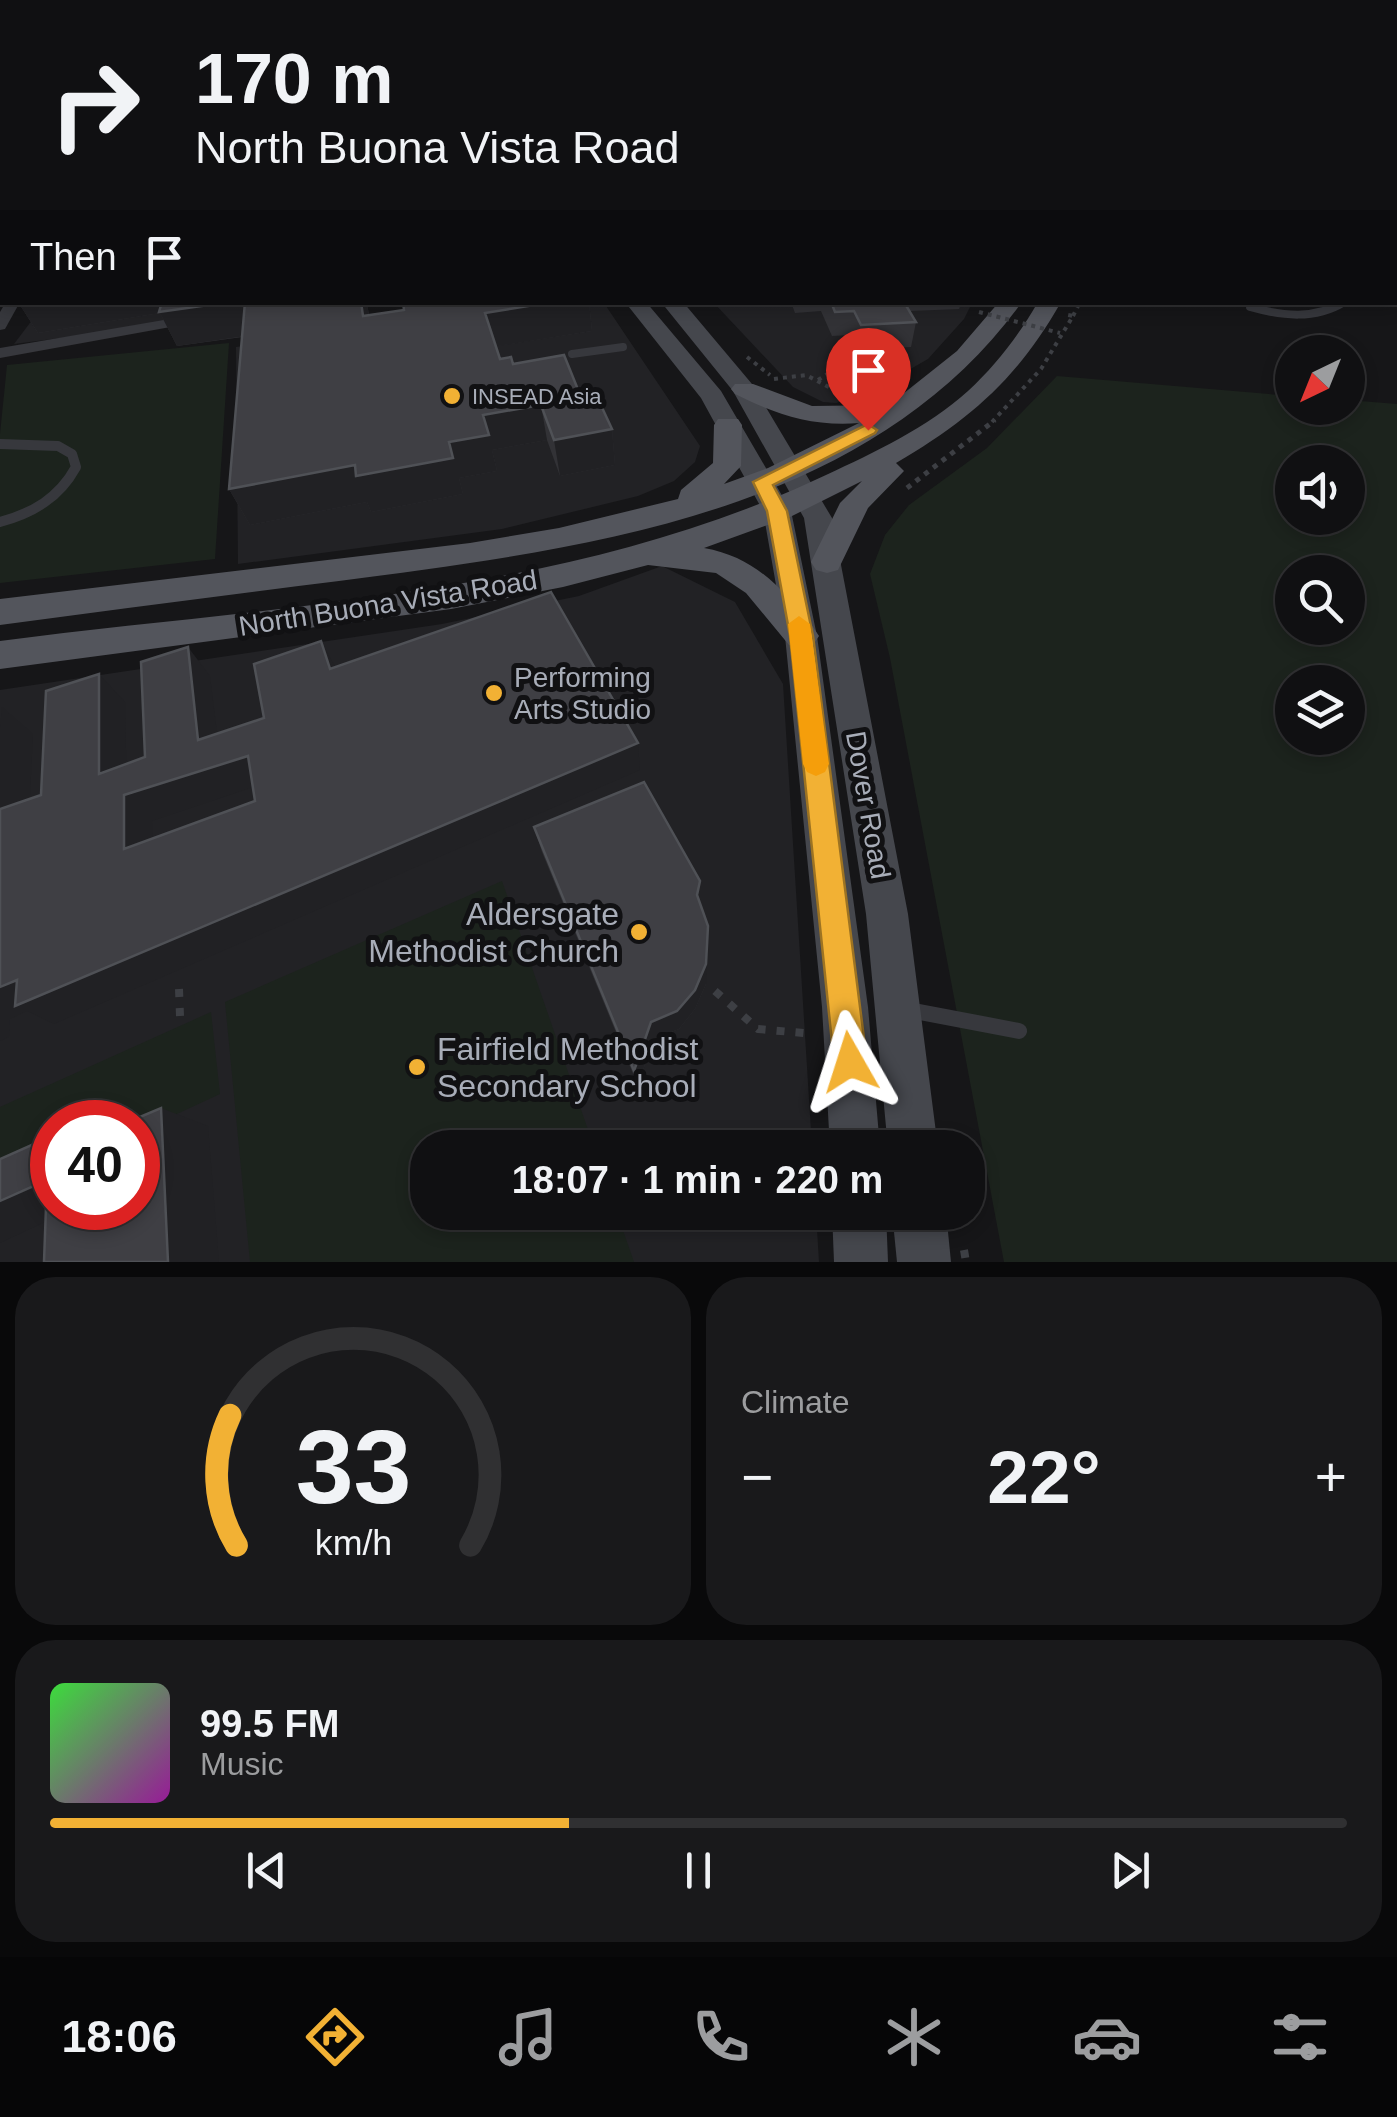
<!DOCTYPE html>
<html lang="en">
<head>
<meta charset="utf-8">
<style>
  body { margin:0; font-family:Arial,sans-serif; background:#19191b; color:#f1f3f6; height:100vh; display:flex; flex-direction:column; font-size:38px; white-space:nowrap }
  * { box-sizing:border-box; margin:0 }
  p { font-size:32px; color:#9c9d9f }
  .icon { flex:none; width:55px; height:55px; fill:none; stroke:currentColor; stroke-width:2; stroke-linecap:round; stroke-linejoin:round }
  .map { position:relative; height:1262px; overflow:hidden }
  .details { display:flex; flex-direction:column; gap:15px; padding:15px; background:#09090a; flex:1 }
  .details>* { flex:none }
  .hud { position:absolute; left:0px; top:0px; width:1398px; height:305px; box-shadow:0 5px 15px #0003,0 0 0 2px #303032; background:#101012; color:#f1f3f6; overflow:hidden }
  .needle { width:65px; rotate:223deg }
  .controls { position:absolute; left:1275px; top:335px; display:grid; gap:20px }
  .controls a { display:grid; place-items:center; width:90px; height:90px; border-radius:50%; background:#101012; box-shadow:0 5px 15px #0003,0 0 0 2px #303032; font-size:50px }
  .speed { position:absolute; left:30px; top:1100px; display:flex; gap:20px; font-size:50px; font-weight:700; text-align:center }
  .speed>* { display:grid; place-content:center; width:130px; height:130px; border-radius:50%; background:#101012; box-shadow:0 5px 15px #0003,0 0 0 2px #303032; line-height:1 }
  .speed .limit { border:15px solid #d22; background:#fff; color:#111 }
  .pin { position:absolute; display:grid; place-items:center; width:85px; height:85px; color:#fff; margin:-102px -42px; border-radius:50% 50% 50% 0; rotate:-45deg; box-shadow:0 0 10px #0007 }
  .pin .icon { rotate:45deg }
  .me { position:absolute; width:110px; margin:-55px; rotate:354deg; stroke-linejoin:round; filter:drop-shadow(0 0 8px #0008) }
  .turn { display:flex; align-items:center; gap:35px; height:210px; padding:0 30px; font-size:45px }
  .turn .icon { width:130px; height:130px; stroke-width:2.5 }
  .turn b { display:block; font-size:70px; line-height:85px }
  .then { display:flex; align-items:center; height:95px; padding:0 30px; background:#0003; gap:20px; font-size:38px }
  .big { font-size:75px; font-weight:800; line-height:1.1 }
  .details .card { flex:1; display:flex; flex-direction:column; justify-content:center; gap:15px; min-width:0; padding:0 35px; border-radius:40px; background:#19191b }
  .details .dial { align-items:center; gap:0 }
  .dial svg { height:260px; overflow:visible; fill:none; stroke:#303032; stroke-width:7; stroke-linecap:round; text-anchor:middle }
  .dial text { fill:#f1f3f6; stroke:none }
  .song { display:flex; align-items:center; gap:30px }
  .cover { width:120px; height:120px; border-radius:15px; background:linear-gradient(135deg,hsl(120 70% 55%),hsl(300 70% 35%)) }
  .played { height:10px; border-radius:5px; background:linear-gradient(90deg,#f2b134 40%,#303032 40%) }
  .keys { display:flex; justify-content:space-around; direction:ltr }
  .heat { display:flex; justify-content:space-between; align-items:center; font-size:55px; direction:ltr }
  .details .tiles { flex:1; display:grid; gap:15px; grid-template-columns:1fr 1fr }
  .card:last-child { grid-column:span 2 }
  .trip { position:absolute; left:410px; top:1130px; width:575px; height:100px; border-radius:40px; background:#101012; box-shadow:0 5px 15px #0003,0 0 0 2px #303032; font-weight:800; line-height:100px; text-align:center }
  .tab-bar { display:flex; height:160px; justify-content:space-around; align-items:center; background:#060607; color:#9c9d9f }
  .tab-bar .icon { width:70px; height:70px }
  .tab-bar .on { color:#f2b134 }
  .tab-bar b { font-size:45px; color:#f1f3f6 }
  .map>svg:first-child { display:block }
  .built { fill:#222225; fill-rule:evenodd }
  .green { fill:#1c231d; fill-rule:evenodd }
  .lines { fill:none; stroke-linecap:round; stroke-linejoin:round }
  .path-far2 { stroke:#3d3f44; stroke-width:4; stroke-dasharray:4 5; stroke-linecap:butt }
  .path-far1 { stroke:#3d3f44; stroke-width:5; stroke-dasharray:5 6; stroke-linecap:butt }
  .path { stroke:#3d3f44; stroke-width:8; stroke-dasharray:8 11; stroke-linecap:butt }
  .lane-far2 { stroke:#37383d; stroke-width:8 }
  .lane-far1 { stroke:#37383d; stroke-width:10 }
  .lane { stroke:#37383d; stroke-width:16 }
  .street { fill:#37383d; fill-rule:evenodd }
  .secondary { fill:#45474d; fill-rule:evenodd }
  .primary { fill:#53555c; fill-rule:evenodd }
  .highway { fill:#63666e; fill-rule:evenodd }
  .path-bridge { stroke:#3d3f44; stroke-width:4; stroke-dasharray:4 5; stroke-linecap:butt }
  .wall { fill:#323236 }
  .shaded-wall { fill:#212124 }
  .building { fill:#3f3f44; stroke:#4f5156; stroke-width:2.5; fill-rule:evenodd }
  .route { fill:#f2b134; stroke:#9d7322; stroke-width:2.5 }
  .slow { fill:#f59e0b }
  .poi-dot { fill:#f2b134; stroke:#111113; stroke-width:4 }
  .labels { text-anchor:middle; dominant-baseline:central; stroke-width:10; stroke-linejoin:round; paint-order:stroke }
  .far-poi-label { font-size:22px; fill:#a8adb8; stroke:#111113; text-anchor:start }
  .street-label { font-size:28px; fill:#a8adb8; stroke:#111113 }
  .poi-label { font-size:28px; fill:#a8adb8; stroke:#111113; text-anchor:start }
  .near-poi-label { font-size:32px; fill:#a8adb8; stroke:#111113; text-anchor:end }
</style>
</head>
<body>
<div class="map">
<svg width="1397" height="1262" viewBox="0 0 1397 1262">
  <rect width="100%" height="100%" fill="#161618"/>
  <g class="built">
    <polygon points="45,303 331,303 14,344"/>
    <polygon points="540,303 604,303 700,446 695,462 674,481 638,496 502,529 238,564 236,347"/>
    <polygon points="714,303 972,303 964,319 928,359 867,394 836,403 823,402 793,387"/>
    <path d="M 662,566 L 735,602 L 783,684 L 812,1147 L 428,1148 L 428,1212 L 816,1213 L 819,1262 L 0,1262 L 0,690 L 442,624 L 579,596 ZM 52,1122 L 138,1122 L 138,1208 L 52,1208 Z"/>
  </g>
  <g class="green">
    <polygon points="229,343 215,559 0,583 0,434 7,365"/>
    <path d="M 1057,376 L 1292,396 L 1292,408 L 1348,408 L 1348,400 L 1397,404 L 1397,1262 L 1004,1262 L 890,658 L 870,574 L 885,535 L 909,505 L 987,448 ZM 1292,462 L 1348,462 L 1348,518 L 1292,518 ZM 1292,572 L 1348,572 L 1348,628 L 1292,628 ZM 1292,682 L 1348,682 L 1348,738 L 1292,738 Z"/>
    <polygon points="502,881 594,1147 428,1148 428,1212 617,1213 634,1262 250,1262 225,1002"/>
    <polygon points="211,1012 220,1094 138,1132 138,1122 52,1122 52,1170 0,1193 0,1107"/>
  </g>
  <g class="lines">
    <g class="path-far2">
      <polyline points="0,278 0,282"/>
      <polyline points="1073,316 1080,302"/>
      <polyline points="747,357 770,375"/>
      <polyline points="774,379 806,375 842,394"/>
      <polyline points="818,380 855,356"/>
      <polyline points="992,422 1041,369 1073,316 1068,315"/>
    </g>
    <polyline class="path-far1" points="907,488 995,420"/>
    <g class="path">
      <polyline points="179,989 180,1016"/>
      <polyline points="715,991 758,1029 814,1034"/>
      <polyline points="964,1250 966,1262"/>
    </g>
    <g class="lane-far2">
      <path d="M 1250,302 L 1250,307 C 1282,316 1315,320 1344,302"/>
      <polyline points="572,354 623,347"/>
    </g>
    <path class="lane-far1" d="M 0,444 L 58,446 L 72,454 L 76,467 C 59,498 33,513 0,522"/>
    <polyline class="lane" points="909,1010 1019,1031"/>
    <g class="street">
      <rect x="0" y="158" width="2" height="6"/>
      <polygon points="0,244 2,245 2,254 0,253"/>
      <polygon points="6,302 20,302 5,329 0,330 0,312"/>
      <polygon points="193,315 198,316 198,322 0,358 0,348"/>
    </g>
    <g class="secondary">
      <polygon points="625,302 646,302 721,391 791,511 817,636 868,1007 880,1148 830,1148 822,1007 785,636 763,511 701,398"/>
      <polygon points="661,302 683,302 752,384 832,518 908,914 938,1148 888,1148 866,914 804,518 733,391"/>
      <polygon points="832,1212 886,1212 888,1262 834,1262"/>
      <polygon points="892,1212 946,1212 951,1262 897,1262"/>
    </g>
    <g class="primary">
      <path d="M 999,302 L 1022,302 C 867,516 581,549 339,581 C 226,595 113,610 0,625 L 0,599 L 470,543 L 559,528 L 678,499 L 681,490 L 713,463 L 714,425 L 718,419 L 738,419 L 742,425 L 741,466 L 724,484 L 768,468 L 859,423 C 813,427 775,414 735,394 L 731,389 L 735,384 L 753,384 L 812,406 L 889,405 L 957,351 Z"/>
      <path d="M 1038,302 L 1061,302 C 1018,378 970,420 896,463 L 904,471 L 868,508 L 838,570 L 827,573 L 816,570 L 811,562 L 840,503 L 862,481 L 790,517 L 704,548 C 755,557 782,588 813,627 L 819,636 L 813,645 L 801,649 L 789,645 L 746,593 L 716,573 L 648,565 L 563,587 L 451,609 L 0,669 L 0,641 C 277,605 569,597 826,475 C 875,452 927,428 968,391 C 996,365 1019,335 1038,302 Z"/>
    </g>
    <g class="highway">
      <rect x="1395" y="197" width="2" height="14"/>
      <polygon points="1395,229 1397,230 1397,244 1395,243"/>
    </g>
    <polyline class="path-bridge" points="979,312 1060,333"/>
  </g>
  <g class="wall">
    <polygon points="2,170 2,198 0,194 0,172"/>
    <polygon points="18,302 367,302 369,316 404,310 403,302 589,302 592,331 496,346 500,359 513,364 583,402 612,429 615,465 560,476 547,440 492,450 497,471 459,478 463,494 371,512 367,502 250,525 229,489 242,337 177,346 160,313 38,333"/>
    <polygon points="791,302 963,302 961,304 959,309 910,311 916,322 911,347 857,350 850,335 832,336 821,311 795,313"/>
    <polygon points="534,827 700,905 706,984 695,1009 679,1029 653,1039 638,1086 542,852"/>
  </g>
  <g class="shaded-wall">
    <polygon points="18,302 246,302 260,334 177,346 160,313 38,333"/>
    <polygon points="361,302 367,302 374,351 363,316"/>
    <polygon points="553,302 589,302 592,331 492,347 485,313"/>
    <polygon points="541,405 547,440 492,450 497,471 459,478 463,494 371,512 367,502 250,525 229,489 449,442 483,415"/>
    <polygon points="612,429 615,465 560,476 554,440"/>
    <polygon points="321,641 337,670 330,669"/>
    <polygon points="188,647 210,676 221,765 248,756 269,782 152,821 153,873 124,849 99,774 99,674 125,702 127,794 198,740"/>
    <polygon points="2,707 33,734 28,836 0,816 0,729"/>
    <polygon points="638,743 640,770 54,1024 27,1011 10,1019 9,1037 0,1041 0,987"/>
    <polygon points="708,926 706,984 695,1009 679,1029 653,1039 638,1086 634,1071 651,1022"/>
    <polygon points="161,1108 208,1126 219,1262 168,1262 138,1122 111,1122 111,1110 162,1128"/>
    <polygon points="47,1180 75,1208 0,1243 0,1201"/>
  </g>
  <g class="building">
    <polygon points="162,302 230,302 159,312"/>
    <polygon points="245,302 361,302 363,316 404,310 403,302 553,302 485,313 500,359 511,357 513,364 564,355 583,402 598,399 612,429 554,440 541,405 483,415 489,435 449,442 453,458 356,476 355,465 229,489"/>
    <polygon points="831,302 904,302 916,322 861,325 854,311 835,312"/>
    <path d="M 551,592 L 638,743 L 15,1006 L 17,980 L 0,987 L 0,809 L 41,795 L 46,691 L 99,674 L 99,774 L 145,757 L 141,662 L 188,647 L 198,740 L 264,718 L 254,664 L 321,641 L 330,669 ZM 248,756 L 255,801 L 124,849 L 124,795 Z"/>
    <polygon points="644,782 700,881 697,895 708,926 706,964 695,990 677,1011 651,1022 634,1071 534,827"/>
    <polygon points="161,1108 168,1262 44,1262 47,1180 0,1201 0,1159 52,1136 52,1208 138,1208 138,1122 128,1122"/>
    <polygon points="111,1110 111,1122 83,1122"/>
  </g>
  <linearGradient id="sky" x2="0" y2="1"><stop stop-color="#0c0c0d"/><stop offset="0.43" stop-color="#363c48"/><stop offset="1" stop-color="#363c48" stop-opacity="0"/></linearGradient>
  <rect width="1397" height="310" fill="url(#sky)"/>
  <polygon class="route" points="868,424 877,430 875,433 773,485 787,511 813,636 867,1062 862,1074 850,1079 838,1074 834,1062 790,636 767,511 753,482"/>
  <polygon class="slow" points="799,616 810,624 829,764 825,772 816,776 807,772 803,764 788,624"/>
  <g class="poi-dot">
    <circle cx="452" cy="396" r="10"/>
    <circle cx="494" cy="693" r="10"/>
    <circle cx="639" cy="932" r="10"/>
    <circle cx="417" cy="1067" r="10"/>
  </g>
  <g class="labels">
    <g class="far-poi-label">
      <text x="472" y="396">INSEAD Asia</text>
    </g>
    <g class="street-label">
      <text transform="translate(388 603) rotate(-9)">North Buona Vista Road</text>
      <text transform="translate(868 805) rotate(80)">Dover Road</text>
    </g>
    <g class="poi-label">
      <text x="514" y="677">Performing<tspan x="514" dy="32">Arts Studio</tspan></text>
    </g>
    <g class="near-poi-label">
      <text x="619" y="914">Aldersgate<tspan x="619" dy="37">Methodist Church</tspan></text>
      <text x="437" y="1049" text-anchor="start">Fairfield Methodist<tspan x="437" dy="37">Secondary School</tspan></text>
    </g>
  </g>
</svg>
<div class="controls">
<a><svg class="needle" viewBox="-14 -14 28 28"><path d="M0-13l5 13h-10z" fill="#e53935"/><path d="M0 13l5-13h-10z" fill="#9c9d9f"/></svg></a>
<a><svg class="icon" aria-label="sound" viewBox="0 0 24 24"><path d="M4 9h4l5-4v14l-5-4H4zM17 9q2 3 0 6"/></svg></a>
<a><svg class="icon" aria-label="search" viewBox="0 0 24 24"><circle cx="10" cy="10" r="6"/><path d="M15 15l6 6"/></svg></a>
<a><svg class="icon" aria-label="layers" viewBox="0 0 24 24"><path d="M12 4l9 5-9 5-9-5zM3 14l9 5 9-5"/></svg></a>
</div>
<div class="speed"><div class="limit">40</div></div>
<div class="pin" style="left:868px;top:430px;background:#d93025"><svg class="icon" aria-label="arrive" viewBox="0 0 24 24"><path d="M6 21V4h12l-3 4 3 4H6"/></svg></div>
<svg class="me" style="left:850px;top:1062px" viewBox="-20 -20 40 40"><path d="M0-17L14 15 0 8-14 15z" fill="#f2b134" stroke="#fff" stroke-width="4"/></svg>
<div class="trip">18:07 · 1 min · 220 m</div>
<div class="hud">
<div class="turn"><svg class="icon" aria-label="right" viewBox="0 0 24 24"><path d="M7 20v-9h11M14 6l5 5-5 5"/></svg><div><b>170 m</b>North Buona Vista Road</div></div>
<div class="then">Then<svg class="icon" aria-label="arrive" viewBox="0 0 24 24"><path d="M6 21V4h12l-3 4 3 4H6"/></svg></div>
</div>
</div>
<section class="details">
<div class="tiles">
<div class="card dial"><svg viewBox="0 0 100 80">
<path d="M14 69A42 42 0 1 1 86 69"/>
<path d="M14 69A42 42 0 0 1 12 29" stroke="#f2b134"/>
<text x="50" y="56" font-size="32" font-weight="700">33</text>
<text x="50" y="72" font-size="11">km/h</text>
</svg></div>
<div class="card"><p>Climate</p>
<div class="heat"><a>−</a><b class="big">22°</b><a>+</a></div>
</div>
<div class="card">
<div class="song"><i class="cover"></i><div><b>99.5 FM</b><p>Music</p></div></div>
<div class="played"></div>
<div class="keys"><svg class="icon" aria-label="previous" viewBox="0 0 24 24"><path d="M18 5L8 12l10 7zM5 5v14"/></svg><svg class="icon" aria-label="pause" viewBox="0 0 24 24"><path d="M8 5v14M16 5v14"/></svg><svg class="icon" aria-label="next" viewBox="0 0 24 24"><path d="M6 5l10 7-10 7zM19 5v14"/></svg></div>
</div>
</div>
</section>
<nav class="tab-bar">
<b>18:06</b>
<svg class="icon on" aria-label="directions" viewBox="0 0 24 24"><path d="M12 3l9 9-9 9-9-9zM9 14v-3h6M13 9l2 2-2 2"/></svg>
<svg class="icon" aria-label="music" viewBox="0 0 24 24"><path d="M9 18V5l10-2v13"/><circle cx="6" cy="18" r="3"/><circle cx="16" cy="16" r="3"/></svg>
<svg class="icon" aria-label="phone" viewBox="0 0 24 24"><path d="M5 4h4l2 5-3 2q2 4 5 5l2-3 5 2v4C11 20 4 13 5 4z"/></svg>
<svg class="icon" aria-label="climate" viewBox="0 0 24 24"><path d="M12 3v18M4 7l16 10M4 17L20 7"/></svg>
<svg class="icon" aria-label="car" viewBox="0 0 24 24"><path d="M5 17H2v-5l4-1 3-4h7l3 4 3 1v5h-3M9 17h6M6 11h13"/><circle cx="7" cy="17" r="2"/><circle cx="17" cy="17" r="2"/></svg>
<svg class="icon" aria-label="filters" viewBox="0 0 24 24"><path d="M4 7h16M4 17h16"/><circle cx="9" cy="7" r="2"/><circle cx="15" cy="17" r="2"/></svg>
</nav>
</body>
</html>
